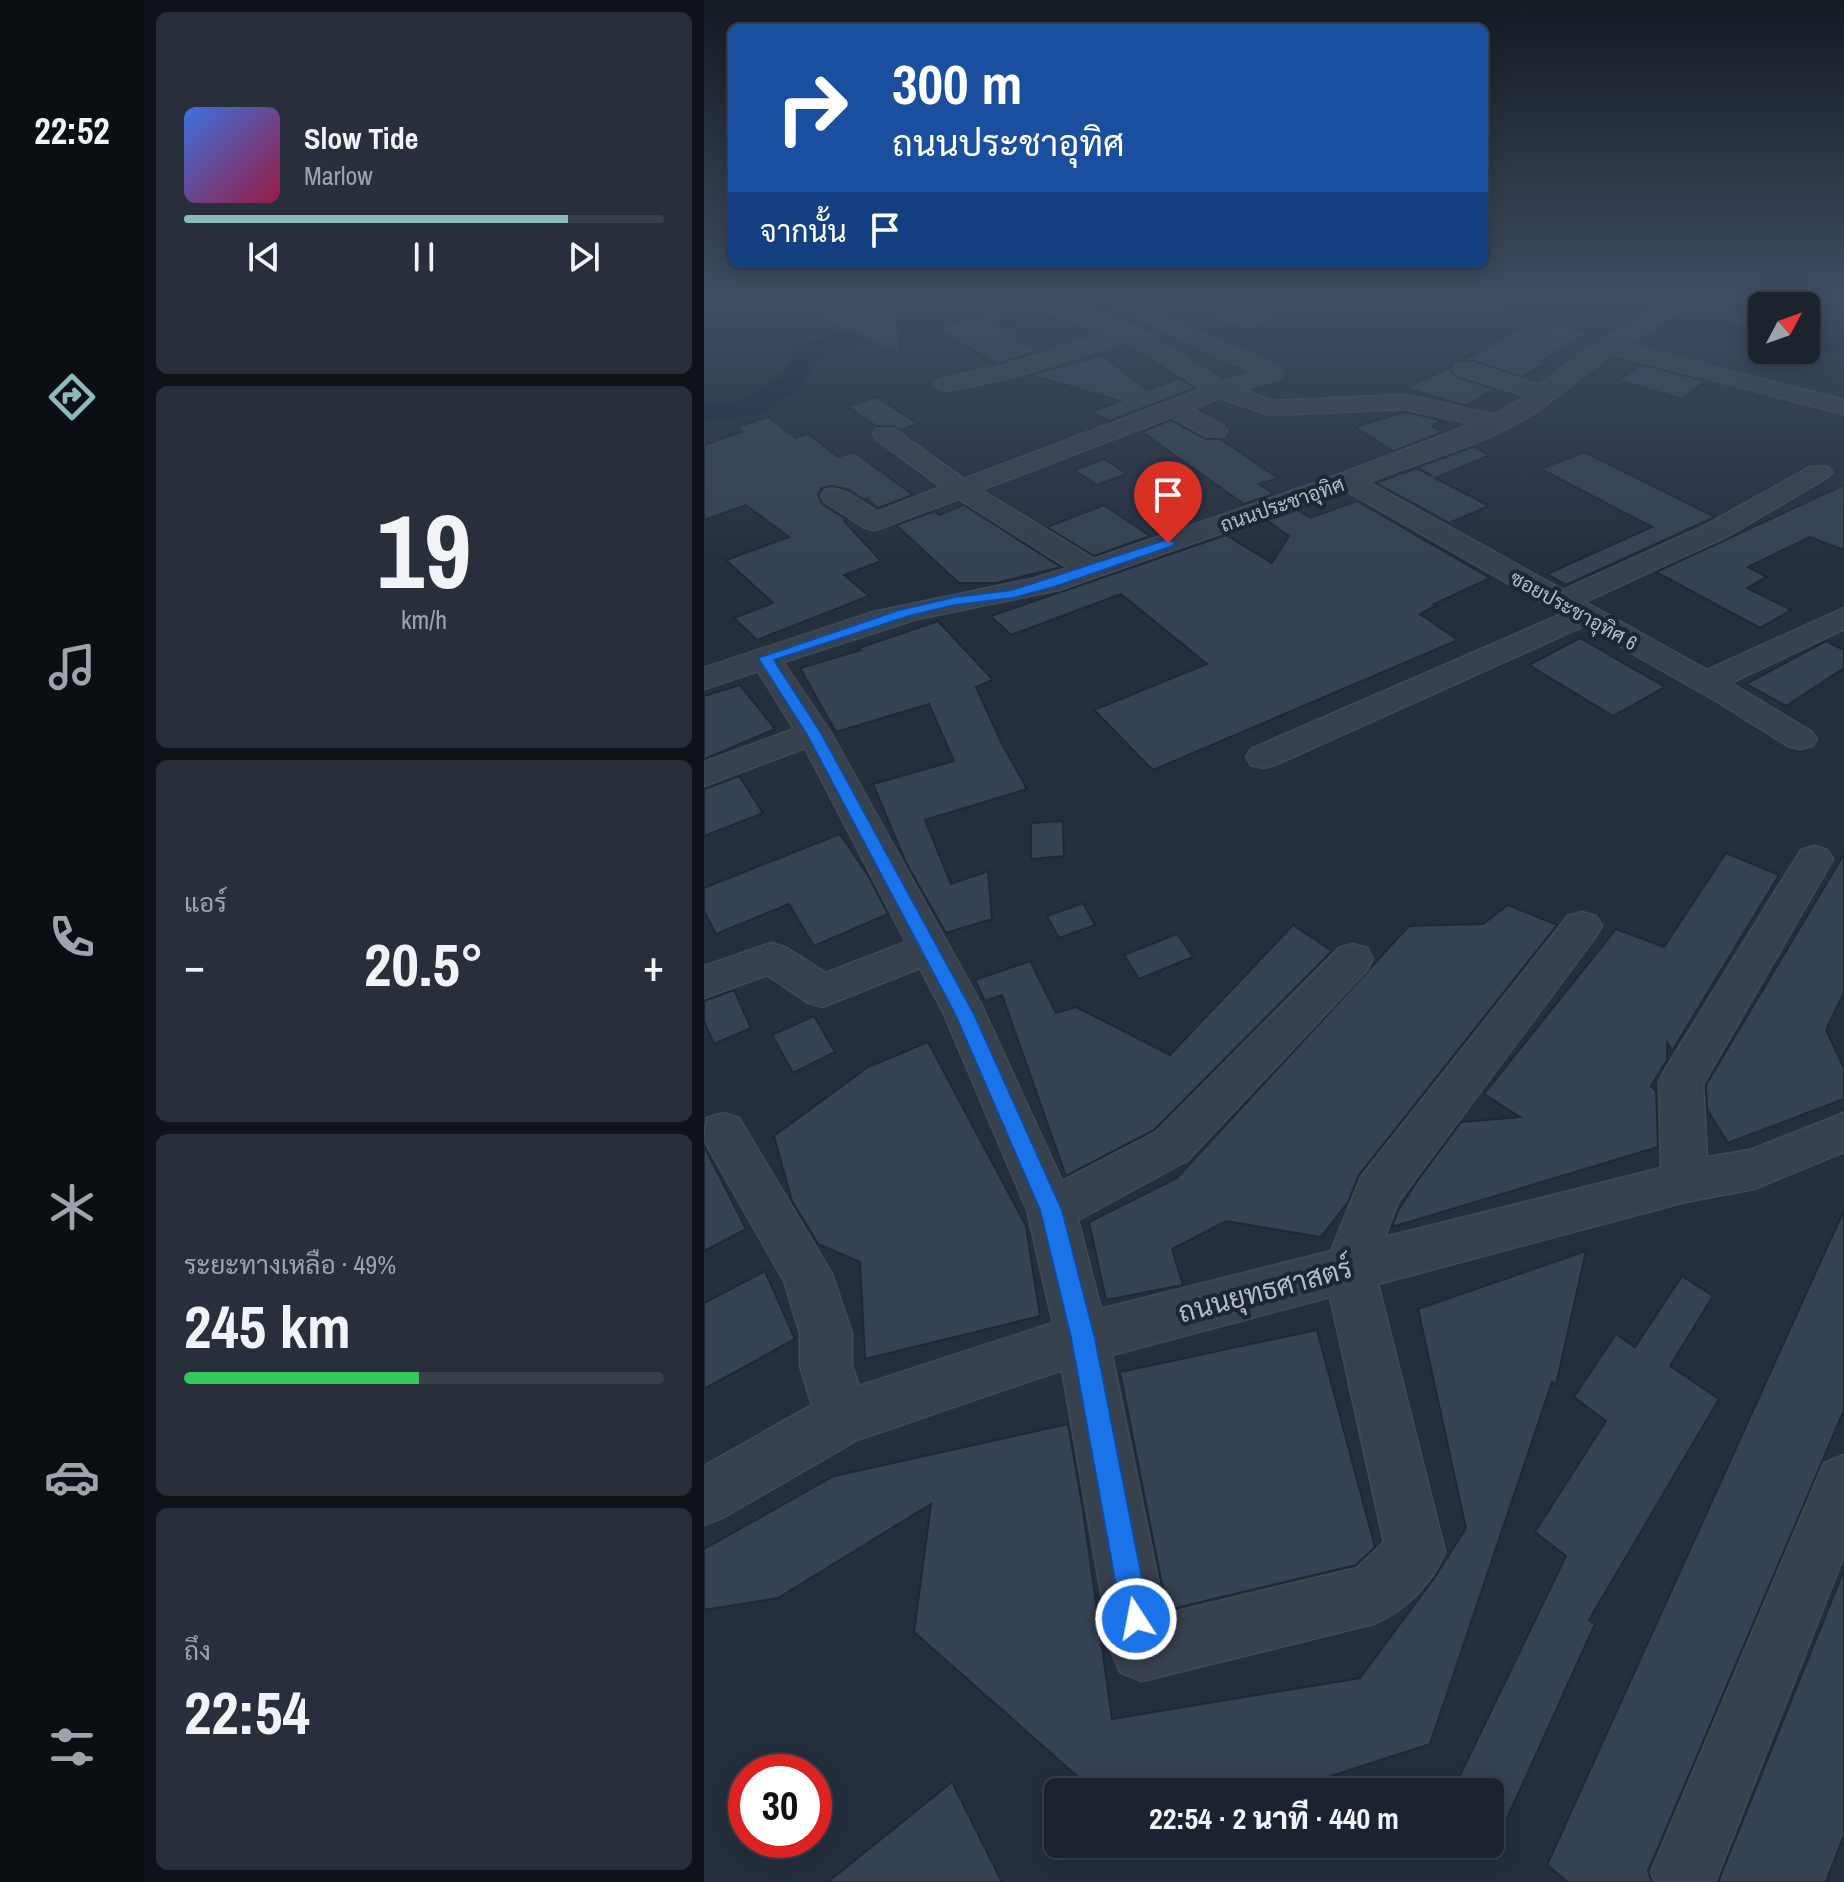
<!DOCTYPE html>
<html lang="th">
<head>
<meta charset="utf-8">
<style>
  body { margin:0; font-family:"Archivo Narrow",Sarabun,sans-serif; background:#282f3a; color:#f1f3f6; height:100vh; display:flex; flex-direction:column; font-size:30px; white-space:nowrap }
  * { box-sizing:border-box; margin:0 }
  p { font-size:26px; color:#a0a4aa }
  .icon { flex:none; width:44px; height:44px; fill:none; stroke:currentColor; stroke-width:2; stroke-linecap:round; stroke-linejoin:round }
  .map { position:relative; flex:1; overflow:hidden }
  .panel { display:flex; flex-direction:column; gap:12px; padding:12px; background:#0f1319; width:560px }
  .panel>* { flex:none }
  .guide { position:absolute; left:24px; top:24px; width:760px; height:244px; border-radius:12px; box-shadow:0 4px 20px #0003,0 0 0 2px #39404a; background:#1a4fa0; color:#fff; overflow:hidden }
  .needle { width:52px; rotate:49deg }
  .buttons { position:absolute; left:1044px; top:292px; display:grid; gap:16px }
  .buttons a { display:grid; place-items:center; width:72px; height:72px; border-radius:12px; background:#1b232e; box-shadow:0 4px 20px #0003,0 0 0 2px #39404a; font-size:40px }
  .speed { position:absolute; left:24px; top:1754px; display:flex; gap:16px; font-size:40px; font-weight:700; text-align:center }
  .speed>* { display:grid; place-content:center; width:104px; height:104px; border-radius:50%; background:#1b232e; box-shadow:0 4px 20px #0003,0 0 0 2px #39404a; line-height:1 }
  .speed .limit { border:12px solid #d22; background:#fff; color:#111 }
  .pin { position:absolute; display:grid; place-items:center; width:68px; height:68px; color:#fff; margin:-82px -34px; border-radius:50% 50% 50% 0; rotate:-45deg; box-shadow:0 0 8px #0007 }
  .pin .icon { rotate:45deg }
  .me { position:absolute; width:88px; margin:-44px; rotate:349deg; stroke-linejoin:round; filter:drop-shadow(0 0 6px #0008) }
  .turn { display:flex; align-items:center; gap:28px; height:168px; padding:0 32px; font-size:36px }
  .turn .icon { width:104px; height:104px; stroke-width:2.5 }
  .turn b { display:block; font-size:56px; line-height:68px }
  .then { display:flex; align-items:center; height:76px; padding:0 32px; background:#0003; gap:16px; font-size:30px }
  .big { font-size:60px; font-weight:800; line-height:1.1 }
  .panel .widget { flex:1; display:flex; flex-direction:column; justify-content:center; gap:12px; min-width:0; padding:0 28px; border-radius:12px; background:#282f3a }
  .panel .dial { align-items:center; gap:0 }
  .dial b { font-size:104px; line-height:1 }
  .song { display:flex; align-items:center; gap:24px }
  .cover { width:96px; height:96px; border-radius:12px; background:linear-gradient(135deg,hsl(220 70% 55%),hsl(340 70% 35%)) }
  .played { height:8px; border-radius:4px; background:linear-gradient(90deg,#8bbbb9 80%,#39404a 80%) }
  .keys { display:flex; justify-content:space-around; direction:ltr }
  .heat { display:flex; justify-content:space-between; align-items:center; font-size:44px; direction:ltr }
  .charge { height:12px; border-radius:6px; background:linear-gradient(90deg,#34c759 49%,#39404a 0) }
  .trip { position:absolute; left:340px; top:1778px; width:460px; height:80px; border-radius:12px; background:#1b232e; box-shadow:0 4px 20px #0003,0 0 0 2px #39404a; font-weight:800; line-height:80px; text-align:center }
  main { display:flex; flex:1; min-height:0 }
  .menu { display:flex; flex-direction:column; width:144px; justify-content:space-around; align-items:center; background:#0b0e12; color:#a0a4aa }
  .menu .icon { width:56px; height:56px }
  .menu .selected { color:#8bbbb9 }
  .menu b { font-size:36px; color:#f1f3f6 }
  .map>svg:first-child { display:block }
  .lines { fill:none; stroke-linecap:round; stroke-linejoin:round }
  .river { fill:#17263c; fill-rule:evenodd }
  .building { fill:#364354; stroke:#1f2835; stroke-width:2 }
  .minor-casing { stroke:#414a57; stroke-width:3 }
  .minor { fill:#38414e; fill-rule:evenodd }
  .route { fill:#1a73e8; stroke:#114b97; stroke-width:2 }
  .labels { text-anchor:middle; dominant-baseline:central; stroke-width:8; stroke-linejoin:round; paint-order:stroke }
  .far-street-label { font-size:20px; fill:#b4bcc9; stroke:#1d2633 }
  .near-street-label { font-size:28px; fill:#b4bcc9; stroke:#1d2633 }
</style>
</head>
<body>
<main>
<nav class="menu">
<b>22:52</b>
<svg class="icon selected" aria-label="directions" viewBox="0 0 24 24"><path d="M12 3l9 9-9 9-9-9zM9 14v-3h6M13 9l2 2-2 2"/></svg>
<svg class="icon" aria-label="music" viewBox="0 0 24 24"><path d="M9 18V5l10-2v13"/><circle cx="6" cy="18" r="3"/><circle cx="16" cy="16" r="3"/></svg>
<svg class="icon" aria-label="phone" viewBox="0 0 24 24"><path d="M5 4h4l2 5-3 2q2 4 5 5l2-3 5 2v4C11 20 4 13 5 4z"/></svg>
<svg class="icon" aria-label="climate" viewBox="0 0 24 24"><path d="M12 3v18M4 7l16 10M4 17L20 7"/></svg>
<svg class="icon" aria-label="car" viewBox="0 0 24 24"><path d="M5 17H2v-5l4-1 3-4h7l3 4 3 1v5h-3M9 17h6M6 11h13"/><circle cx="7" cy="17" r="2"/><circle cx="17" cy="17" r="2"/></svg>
<svg class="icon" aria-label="filters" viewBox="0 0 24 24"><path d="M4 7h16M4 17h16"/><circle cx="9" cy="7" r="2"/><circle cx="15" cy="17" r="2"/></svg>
</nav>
<section class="panel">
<div class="widget">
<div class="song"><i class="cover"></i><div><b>Slow Tide</b><p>Marlow</p></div></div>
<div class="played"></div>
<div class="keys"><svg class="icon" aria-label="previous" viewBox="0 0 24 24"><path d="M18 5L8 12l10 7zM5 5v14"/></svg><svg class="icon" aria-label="pause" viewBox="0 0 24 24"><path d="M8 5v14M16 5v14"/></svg><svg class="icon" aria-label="next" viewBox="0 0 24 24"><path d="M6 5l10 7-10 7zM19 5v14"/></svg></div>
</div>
<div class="widget dial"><b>19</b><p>km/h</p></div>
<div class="widget"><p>แอร์</p>
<div class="heat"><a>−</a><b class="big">20.5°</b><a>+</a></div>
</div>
<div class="widget"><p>ระยะทางเหลือ · 49%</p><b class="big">245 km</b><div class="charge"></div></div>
<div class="widget"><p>ถึง</p><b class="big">22:54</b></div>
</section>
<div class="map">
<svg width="1140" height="1882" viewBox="0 0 1140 1882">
  <rect width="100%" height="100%" fill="#242f3e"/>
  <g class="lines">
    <g class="river">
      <polygon points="373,297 429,297 425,302 416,305 304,326 231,326 165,339 115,359 93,392 52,415 0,421 0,403 34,401 73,380 95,347 149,326 231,310 304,310"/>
      <polygon points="761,297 899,297 1058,329 1058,345 894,312 774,305 765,302"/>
      <polygon points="1102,334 1140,336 1140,352 1101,350"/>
    </g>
  </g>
  <g class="building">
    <polygon points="1047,297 1058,297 1058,332 1019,323"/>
    <polygon points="533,301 580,316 546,332 498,316"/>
    <polygon points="193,309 196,354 101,311"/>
    <polygon points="286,310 299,311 294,323 313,334 307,336 335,351 293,364 234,329"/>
    <polygon points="852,323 885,333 837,361 842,363 818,377 770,361 757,361 823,325 840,330"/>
    <polygon points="398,355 444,390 475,378 491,388 405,421 387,412 416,401 327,375"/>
    <polygon points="938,365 1002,381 977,399 914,380"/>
    <polygon points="748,366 747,371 752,377 790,389 762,406 702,388"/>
    <polygon points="173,397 214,424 196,430 190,426 172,426 143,406"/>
    <polygon points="701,412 737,420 728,426 739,432 689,451 651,427"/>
    <polygon points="64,417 92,438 104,434 134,457 150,452 209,495 174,508 163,498 161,500 143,489 128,486 118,488 114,494 118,504 142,519 140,521 177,561 140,575 165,596 53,640 30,618 69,603 22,560 85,537 42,505 0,520 0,445 38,432 32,427"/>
    <polygon points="467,420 501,439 516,439 574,478 555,484 570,494 540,504 438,432"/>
    <polygon points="769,447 786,455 731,478 785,506 745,523 672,483 712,468 728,476 714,467"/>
    <polygon points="880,452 1011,517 862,585 843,574 948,527 837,469"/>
    <polygon points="400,459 423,474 393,485 370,470"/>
    <polygon points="1140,485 1140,550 1106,537 1044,567 1063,577 1043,588 1087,610 1056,628 952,572"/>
    <polygon points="653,501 786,578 730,604 733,605 716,614 754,640 449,770 390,710 503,664 417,594 307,635 287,616 522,535 568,563 585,536 563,520 594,510 606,518"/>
    <polygon points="260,505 357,567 292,583 255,583 192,525 231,511 235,515"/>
    <polygon points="400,505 446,536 390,556 343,527"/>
    <polygon points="234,621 289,680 272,687 298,744 323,789 221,820 247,884 284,871 288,919 242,933 202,863 169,784 250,761 225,704 132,732 96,668 157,650 155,648"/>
    <polygon points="876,638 961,687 909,716 825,665"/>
    <polygon points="1122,641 1140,650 1140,668 1082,706 1042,684"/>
    <polygon points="36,685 71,729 0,759 0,696"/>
    <polygon points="35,776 59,813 0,836 0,789"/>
    <polygon points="359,821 360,856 327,859 327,823"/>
    <polygon points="136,834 165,877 184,914 110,946 85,904 12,934 0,911 0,888"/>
    <polygon points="1022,853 1075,875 968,1051 963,1042 963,1060 947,1086 952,1091 954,1147 688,1227 694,1211 714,1180 757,1122 816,1117 780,1094 912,929 960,947"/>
    <polygon points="1140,854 1140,992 1122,1030 1140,1068 1140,1099 1024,1143 1003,1109 1002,1085"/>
    <polygon points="379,903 391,925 355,938 343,916"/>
    <polygon points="804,905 853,925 655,1175 644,1202 617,1237 522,1221 468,1249 479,1285 402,1300 385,1222 473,1178 705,926 779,924"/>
    <polygon points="589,925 628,951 450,1130 362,1176 298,995 281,1001 271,980 326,961 352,1013 372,1007 466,1055"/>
    <polygon points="473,934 489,957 435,979 420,955"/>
    <polygon points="30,990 47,1028 10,1044 0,1021 0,1001"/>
    <polygon points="110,1016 131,1052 89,1073 68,1035"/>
    <polygon points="224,1042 322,1226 336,1316 161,1359 156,1262 114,1244 88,1201 70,1136 164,1067"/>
    <polygon points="0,1146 42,1229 0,1251"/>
    <polygon points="1140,1210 1140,1410 944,1871 948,1882 864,1882 843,1865"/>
    <polygon points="882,1251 852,1385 848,1382 726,1744 578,1792 391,1792 210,1632 227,1504 74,1598 0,1610 0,1549 130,1476 364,1424 379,1510 408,1719 656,1678 731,1577 762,1528 714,1309"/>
    <polygon points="61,1271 91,1339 0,1389 0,1303"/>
    <polygon points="978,1276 1009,1296 966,1366 1015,1399 885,1620 891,1624 800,1825 786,1814 786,1792 748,1792 862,1556 831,1532 902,1421 870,1397 912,1334 931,1347"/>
    <polygon points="613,1330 671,1547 652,1565 463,1610 416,1372"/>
    <polygon points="1140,1570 1140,1835 1122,1882 1014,1882"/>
    <polygon points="248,1782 298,1882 124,1882"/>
  </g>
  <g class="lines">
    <g class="minor-casing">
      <g id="minor">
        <path d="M 60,297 L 338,298 L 377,308 L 434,328 L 519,382 L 548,372 L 435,319 L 432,315 L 442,309 L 576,368 L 579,373 L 576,378 L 539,390 L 568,401 L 701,395 L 791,415 L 822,396 L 753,374 L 750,369 L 753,364 L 769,364 L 835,385 L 896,341 L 971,297 L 997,297 L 922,344 L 1140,400 L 1140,414 L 908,354 C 881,373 857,395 830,413 C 783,444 717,461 664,482 L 859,590 L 1002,525 L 1106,467 L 1124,467 L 1128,472 L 1124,477 L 1022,537 L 881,602 L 1003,670 L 1140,608 L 1140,629 L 1027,683 L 1108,732 L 1113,739 L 1108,746 L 1096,749 L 1084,746 L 1014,702 L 880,626 L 571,765 L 559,768 L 547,765 L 542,757 L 547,749 L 858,614 L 641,490 L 355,590 L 213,619 L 79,662 L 127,733 L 276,1002 L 358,1181 L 452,1132 L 635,948 L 649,944 L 663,948 L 669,959 L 663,970 L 484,1160 L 374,1220 L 397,1309 L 627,1251 L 657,1177 L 864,916 L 878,912 L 892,916 L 898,926 L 892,936 L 694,1202 L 681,1237 L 957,1168 L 955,1083 L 961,1070 L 1097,850 L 1110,846 L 1123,850 L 1129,859 L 999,1084 L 1003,1157 L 1046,1150 L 1140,1113 L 1140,1152 L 1050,1189 L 981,1202 L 674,1284 L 741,1552 C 728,1584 701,1611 669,1624 L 438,1681 L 416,1672 L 407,1650 L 358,1370 L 153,1440 L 20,1517 L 0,1525 L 0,1466 L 108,1405 L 96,1366 L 96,1333 L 80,1281 L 0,1140 L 3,1118 L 19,1113 L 35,1118 L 128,1274 L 148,1333 L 148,1366 L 155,1386 L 349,1323 L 323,1210 L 240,1014 L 216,968 L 118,1007 L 103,1002 L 63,975 L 0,998 L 0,966 L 67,943 L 81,947 L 122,973 L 202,942 L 101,748 L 0,786 L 0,762 L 90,729 L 54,671 L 0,689 L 0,668 L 169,612 L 328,579 L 364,568 L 255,499 L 171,530 L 161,528 L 121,502 L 117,496 L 121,490 C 140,485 157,502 173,512 L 237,487 L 172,439 L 169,434 L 172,429 L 190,429 L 260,479 L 498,389 L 423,341 L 314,376 L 243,391 L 235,389 L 231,384 L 235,379 L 301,365 L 405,333 L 338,310 L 255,305 L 62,309 L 52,303 ZM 516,398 L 566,415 L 701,409 L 768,424 L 634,475 L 390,559 L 277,490 L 467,417 L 502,436 L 520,436 L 523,431 L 520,426 L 488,409 ZM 626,1297 L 680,1542 L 653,1568 L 461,1614 L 408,1355 Z"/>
        <polygon points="1107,297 1140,297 1140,309 1110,301"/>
        <polygon points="1140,1455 1140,1555 1011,1882 951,1882 947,1872 1120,1463"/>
      </g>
    </g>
    <use href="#minor" class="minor"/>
  </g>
  <linearGradient id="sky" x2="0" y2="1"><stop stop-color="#141a22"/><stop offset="0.53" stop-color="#3f4d63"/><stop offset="1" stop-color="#3f4d63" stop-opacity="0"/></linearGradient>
  <rect width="1140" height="561" fill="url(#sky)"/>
  <polygon class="route" points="464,539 471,543 469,546 350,587 309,598 251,605 205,616 70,660 117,733 270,1014 358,1210 391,1338 446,1619 442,1628 432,1632 422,1628 418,1619 367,1338 336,1210 251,1014 102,733 54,658 195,610 251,597 308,590"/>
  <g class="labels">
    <g class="far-street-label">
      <text transform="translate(578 504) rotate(-19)">ถนนประชาอุทิศ</text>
      <text transform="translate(870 610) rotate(29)">ซอยประชาอุทิศ 6</text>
    </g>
    <g class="near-street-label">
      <text transform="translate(561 1290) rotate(-15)">ถนนยุทธศาสตร์</text>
    </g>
  </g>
</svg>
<div class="buttons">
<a><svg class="needle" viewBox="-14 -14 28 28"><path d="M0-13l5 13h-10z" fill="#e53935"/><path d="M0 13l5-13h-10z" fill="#a0a4aa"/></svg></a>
</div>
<div class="speed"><div class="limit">30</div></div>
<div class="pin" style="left:464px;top:543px;background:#d93025"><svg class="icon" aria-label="arrive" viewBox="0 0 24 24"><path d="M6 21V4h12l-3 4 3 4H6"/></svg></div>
<svg class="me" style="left:432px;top:1619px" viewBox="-20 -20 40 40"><circle r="17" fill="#1a73e8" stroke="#fff" stroke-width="3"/><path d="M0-11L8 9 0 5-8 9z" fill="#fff"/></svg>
<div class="trip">22:54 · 2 นาที · 440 m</div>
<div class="guide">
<div class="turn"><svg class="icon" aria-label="right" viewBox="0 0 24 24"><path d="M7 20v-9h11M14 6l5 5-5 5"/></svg><div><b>300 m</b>ถนนประชาอุทิศ</div></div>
<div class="then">จากนั้น<svg class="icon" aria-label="arrive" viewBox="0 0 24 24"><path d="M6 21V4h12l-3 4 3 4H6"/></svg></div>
</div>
</div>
</main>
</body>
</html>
